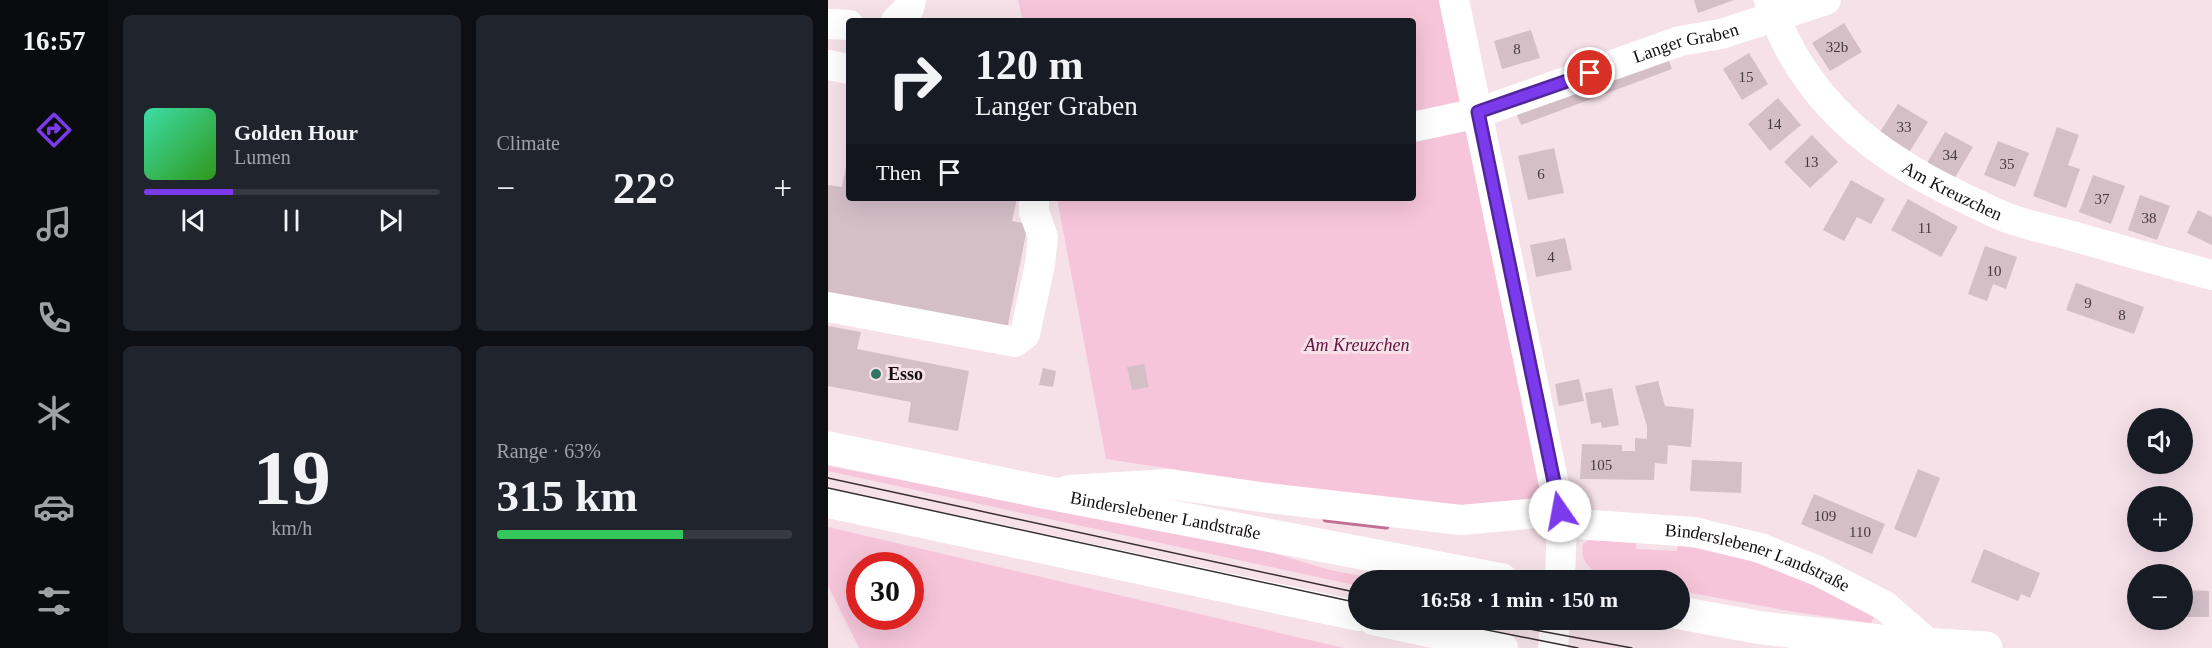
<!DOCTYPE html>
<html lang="en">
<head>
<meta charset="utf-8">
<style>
  body { margin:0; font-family:Georgia,serif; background:#20242c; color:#f1f3f6; height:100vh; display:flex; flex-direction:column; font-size:22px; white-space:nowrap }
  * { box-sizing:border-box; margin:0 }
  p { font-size:20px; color:#9ea1a6 }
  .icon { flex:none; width:33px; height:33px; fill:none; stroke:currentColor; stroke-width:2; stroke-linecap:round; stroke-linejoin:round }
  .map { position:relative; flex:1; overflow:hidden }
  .details { display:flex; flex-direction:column; gap:15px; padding:15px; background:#0d0f14; width:720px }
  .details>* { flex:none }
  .guide { position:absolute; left:18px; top:18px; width:570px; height:183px; border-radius:6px; box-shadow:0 6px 24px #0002; background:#171b24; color:#f1f3f6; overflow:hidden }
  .buttons { position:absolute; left:1299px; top:408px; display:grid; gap:12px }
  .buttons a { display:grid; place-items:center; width:66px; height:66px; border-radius:50%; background:#171b24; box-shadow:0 6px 24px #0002; font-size:30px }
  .speed { position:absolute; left:18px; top:552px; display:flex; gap:12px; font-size:30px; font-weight:700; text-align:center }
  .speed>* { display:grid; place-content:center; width:78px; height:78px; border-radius:50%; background:#171b24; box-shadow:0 6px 24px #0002; line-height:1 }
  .speed .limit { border:9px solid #d22; background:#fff; color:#111 }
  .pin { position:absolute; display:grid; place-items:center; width:51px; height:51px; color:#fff; margin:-26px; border:3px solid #fff; border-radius:50%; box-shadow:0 2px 6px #0007 }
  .me { position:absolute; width:66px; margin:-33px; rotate:348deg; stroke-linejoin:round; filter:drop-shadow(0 0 4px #0008) }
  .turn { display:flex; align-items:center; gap:21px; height:126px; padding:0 30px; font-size:27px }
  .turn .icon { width:78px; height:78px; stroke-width:2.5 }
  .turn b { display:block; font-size:42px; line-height:51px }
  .then { display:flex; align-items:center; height:57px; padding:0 30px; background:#0003; gap:12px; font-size:22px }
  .big { font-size:45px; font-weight:700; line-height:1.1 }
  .details .card { flex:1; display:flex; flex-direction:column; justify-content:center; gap:9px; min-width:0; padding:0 21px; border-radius:9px; background:#20242c }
  .details .dial { align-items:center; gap:0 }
  .dial b { font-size:78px; line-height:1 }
  .song { display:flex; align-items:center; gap:18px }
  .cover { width:72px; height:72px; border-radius:9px; background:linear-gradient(135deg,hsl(160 70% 55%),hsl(110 70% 35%)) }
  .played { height:6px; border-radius:3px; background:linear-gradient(90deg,#7c3aed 30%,#363941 30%) }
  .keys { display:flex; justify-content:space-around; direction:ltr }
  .heat { display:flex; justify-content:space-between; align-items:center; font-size:33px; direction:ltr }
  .charge { height:9px; border-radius:4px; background:linear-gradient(90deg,#34c759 63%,#363941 0) }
  .details .tiles { flex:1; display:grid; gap:15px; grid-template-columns:repeat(2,1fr) }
  .trip { position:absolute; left:520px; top:570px; width:342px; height:60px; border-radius:30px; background:#171b24; box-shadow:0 6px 24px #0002; font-weight:700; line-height:60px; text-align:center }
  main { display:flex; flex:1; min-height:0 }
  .dock { display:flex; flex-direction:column; width:108px; justify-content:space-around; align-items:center; background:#090b0e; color:#9ea1a6 }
  .dock .icon { width:42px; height:42px }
  .dock .active { color:#7c3aed }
  .dock b { font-size:27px; color:#f1f3f6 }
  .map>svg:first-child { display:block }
  .green { fill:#f6c5d9; fill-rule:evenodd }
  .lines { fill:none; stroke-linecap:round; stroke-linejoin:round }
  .stream { stroke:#c36e94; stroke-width:7 }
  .building { fill:#d4bfc7 }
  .minor { stroke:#fff; stroke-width:30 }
  .major { stroke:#fff; stroke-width:33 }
  .tram { stroke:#372e31; stroke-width:1.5 }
  .route-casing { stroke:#51269a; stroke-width:15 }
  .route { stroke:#7c3aed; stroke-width:10 }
  .poi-dot { fill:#337361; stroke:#f6e1e9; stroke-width:2 }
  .labels { text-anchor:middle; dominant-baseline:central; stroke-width:6; stroke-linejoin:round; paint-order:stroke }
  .number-label { font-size:15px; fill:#443a3e }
  .street-label { font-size:18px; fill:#140d10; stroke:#f6e1e9 }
  .park-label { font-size:18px; font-style:italic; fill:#61143d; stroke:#f6e1e9 }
  .poi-label { font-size:18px; font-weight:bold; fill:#140d10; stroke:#f6e1e9; text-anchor:start }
</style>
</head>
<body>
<main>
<nav class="dock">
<b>16:57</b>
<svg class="icon active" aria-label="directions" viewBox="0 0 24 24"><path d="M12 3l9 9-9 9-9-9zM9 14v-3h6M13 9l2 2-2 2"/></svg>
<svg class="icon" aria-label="music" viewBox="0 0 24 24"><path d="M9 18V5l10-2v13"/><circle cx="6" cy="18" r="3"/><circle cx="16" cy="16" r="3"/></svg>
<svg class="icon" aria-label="phone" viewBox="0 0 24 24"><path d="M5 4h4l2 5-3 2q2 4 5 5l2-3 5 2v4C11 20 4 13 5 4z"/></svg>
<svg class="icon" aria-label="climate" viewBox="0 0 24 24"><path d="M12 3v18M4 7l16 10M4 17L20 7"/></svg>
<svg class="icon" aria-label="car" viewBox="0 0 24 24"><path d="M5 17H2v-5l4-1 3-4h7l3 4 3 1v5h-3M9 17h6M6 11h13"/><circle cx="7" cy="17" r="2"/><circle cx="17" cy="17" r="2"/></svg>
<svg class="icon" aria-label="filters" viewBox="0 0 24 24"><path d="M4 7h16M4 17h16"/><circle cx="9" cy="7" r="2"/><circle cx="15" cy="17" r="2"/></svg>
</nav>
<section class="details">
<div class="tiles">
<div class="card">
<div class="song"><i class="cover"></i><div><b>Golden Hour</b><p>Lumen</p></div></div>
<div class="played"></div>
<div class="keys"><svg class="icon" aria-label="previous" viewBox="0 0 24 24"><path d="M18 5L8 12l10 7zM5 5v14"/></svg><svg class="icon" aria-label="pause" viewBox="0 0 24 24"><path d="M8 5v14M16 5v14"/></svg><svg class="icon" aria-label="next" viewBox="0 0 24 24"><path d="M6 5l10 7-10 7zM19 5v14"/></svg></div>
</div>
<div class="card"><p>Climate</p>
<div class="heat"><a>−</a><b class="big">22°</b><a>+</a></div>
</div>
<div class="card dial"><b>19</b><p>km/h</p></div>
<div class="card"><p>Range · 63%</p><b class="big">315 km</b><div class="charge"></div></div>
</div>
</section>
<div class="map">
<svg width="1384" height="648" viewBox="0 0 1384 648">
  <rect width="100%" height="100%" fill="#f6e1e9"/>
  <g class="green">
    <polygon points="190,0 612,0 715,498 630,506 437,483 278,459 229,198 585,198 585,21 195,21"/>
    <polygon points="0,466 428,548 502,570 554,580 531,580 531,586 0,471"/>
    <path d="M 0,527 L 516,648 L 31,648 L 0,586 ZM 32,566 L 82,566 L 82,616 L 32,616 Z"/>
    <path d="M 761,540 L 808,542 L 808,549 L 849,551 L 850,545 L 912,556 L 967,574 L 1046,617 L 1043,623 L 967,612 L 852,591 L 852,580 C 827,580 746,588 755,544 Z"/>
  </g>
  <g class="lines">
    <polyline class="stream" points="498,519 558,526"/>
  </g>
  <g class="building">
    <polygon points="866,0 906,0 870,13"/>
    <polygon points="1016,23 1034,52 1002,71 984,43"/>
    <polygon points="703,30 712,58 674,69 666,41"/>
    <polygon points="837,51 844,69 693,125 686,107"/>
    <polygon points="921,53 940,84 914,100 895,69"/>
    <polygon points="950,98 973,125 942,151 920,124"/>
    <polygon points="1070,104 1100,122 1082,151 1052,132"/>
    <polygon points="1229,127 1251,135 1240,165 1252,169 1238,208 1205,196"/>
    <polygon points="1117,132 1145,147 1126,179 1099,163"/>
    <polygon points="984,135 1010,162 982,188 956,162"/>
    <polygon points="1170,141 1201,153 1187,187 1156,175"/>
    <polygon points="726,148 736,193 700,200 690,156"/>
    <polygon points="20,156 21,198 189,198 184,221 200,224 179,329 0,294 0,185 14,187"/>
    <polygon points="1265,175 1297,186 1283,224 1251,212"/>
    <polygon points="1023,180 1057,199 1043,224 1029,217 1016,241 995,230"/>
    <polygon points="1312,195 1342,206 1329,240 1300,230"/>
    <polygon points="1080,199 1130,227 1113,257 1063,230"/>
    <polygon points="1370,210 1384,217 1384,245 1359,233"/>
    <polygon points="737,238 744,270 708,277 702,245"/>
    <polygon points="1157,246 1189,257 1178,289 1165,284 1159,301 1140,294"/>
    <polygon points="1248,283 1316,307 1306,334 1238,310"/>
    <polygon points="0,326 33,332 29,349 141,371 130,431 80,422 83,402 0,386"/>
    <polygon points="316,364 321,387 304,390 299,367"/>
    <polygon points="215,368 228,371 225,387 211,385"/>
    <polygon points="751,379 756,401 731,406 727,384"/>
    <polygon points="830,381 837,406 866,409 863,447 840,445 839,464 827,463 826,480 752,479 754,444 794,445 794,451 807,451 807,438 819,439 819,426 807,386"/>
    <polygon points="784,388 791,425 774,428 773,422 763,424 757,393"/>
    <polygon points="864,460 914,462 913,493 862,491"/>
    <polygon points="1090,469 1112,478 1088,538 1066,529"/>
    <polygon points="986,494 1057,524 1044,554 973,524"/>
    <polygon points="1156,549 1212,573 1202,598 1193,594 1190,601 1143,582"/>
    <polygon points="1354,590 1381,591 1381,617 1354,617"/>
  </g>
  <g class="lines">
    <g class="minor">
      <polyline points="626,0 734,523 732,580"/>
      <path id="s1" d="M 941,0 C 973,99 1046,156 1136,198 C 1151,205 1166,213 1182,219 C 1203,226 1226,231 1248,237 C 1293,250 1339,263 1384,275"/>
      <polyline points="68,21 81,8 83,0"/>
      <polyline points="0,24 21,25"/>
      <polyline points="0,65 21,69"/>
      <path id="s2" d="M 585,127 L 650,113 L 852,41 L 893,34 L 998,0"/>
      <polyline points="0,307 187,342 197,334 212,264 215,237 206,212 206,198"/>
      <polyline points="240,490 341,484 440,498 633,520 732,511"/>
      <polyline points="0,503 531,616"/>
      <path id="s3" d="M 734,523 L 866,532 L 932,548 L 990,571 L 1057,606 L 1102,645"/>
      <polyline points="545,620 675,648"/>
      <polyline points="725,648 727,620"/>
    </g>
    <g class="major">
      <path id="s4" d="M 0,448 L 210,491 L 674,580"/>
      <polyline points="852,613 934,628 1061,642 1158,648"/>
    </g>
    <g class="tram">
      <polyline points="0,478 531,593"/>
      <polyline points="0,488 531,603"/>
      <polyline points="609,620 750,648"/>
      <polyline points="653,620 804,648"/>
    </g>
  </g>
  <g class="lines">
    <g class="route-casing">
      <polyline id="route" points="732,511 650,112 762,73"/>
    </g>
    <use href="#route" class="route"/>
  </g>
  <circle class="poi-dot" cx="48" cy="374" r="6"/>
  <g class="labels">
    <g class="number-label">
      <text x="1009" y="47">32b</text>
      <text x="689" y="49">8</text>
      <text x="918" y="77">15</text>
      <text x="946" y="124">14</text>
      <text x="1076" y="127">33</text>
      <text x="1122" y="155">34</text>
      <text x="983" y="162">13</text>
      <text x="1179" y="164">35</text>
      <text x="713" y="174">6</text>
      <text x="1274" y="199">37</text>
      <text x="1321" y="218">38</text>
      <text x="1097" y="228">11</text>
      <text x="723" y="257">4</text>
      <text x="1166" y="271">10</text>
      <text x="1260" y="303">9</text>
      <text x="1294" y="315">8</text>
      <text x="773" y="465">105</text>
      <text x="997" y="516">109</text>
      <text x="1032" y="532">110</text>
    </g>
    <g class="street-label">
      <text stroke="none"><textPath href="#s2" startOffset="286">Langer Graben</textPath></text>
      <text stroke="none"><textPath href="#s1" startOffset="273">Am Kreuzchen</textPath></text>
      <text stroke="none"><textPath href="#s4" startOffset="344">Binderslebener Landstraße</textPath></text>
      <text stroke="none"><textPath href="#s3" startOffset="200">Binderslebener Landstraße</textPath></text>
    </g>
    <g class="park-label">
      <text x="529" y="345">Am Kreuzchen</text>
    </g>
    <g class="poi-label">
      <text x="60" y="374">Esso</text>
    </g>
  </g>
</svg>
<div class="buttons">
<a><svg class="icon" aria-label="sound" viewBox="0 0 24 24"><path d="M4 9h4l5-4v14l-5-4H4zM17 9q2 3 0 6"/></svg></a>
<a>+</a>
<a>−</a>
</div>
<div class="speed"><div class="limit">30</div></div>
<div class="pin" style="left:762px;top:73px;background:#d93025"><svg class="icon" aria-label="arrive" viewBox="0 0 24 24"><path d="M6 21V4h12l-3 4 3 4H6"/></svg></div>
<svg class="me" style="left:732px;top:511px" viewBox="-20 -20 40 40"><circle r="19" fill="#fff"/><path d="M0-13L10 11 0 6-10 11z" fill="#7c3aed"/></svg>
<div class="trip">16:58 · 1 min · 150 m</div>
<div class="guide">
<div class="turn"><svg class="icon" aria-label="right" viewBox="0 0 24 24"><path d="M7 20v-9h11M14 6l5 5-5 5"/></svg><div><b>120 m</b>Langer Graben</div></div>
<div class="then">Then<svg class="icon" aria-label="arrive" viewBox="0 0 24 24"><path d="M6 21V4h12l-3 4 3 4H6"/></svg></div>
</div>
</div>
</main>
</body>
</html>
